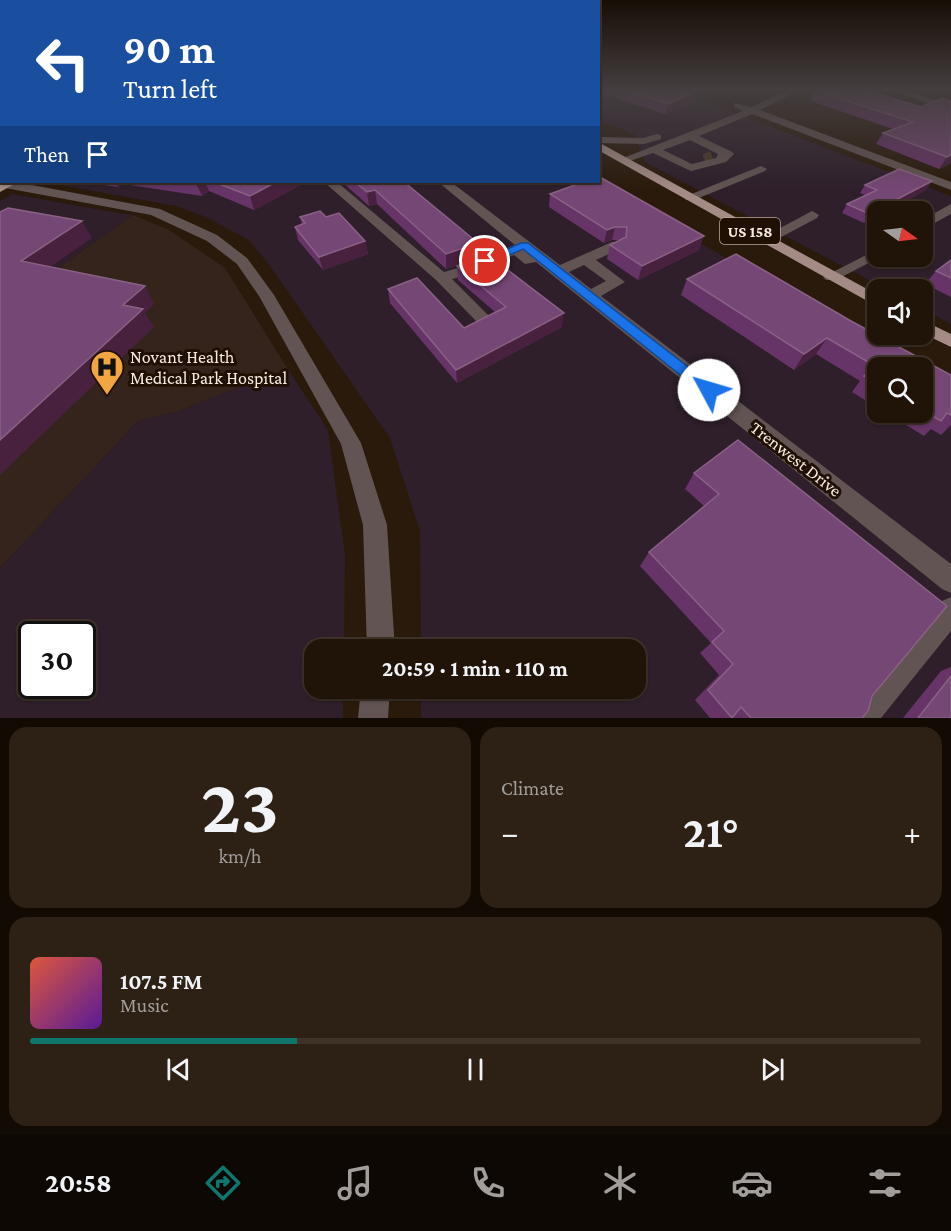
<!DOCTYPE html>
<html lang="en">
<head>
<meta charset="utf-8">
<style>
  body { margin:0; font-family:"Crimson Pro",serif; background:#2d2116; color:#f1f3f6; height:100vh; display:flex; flex-direction:column; font-size:22px; white-space:nowrap }
  * { box-sizing:border-box; margin:0 }
  p { font-size:20px; color:#a29e9c }
  .icon { flex:none; width:33px; height:33px; fill:none; stroke:currentColor; stroke-width:2; stroke-linecap:round; stroke-linejoin:round }
  .map { position:relative; height:718px; overflow:hidden }
  .side { display:flex; flex-direction:column; gap:9px; padding:9px; background:#120b04; flex:1 }
  .side>* { flex:none }
  .hud { position:absolute; left:0px; top:0px; width:600px; height:183px; box-shadow:0 2px 4px #0004,0 0 0 2px #3d3329; background:#1a4fa0; color:#fff; overflow:hidden }
  .needle { width:39px; rotate:104deg }
  .fabs { position:absolute; left:867px; top:201px; display:grid; gap:12px }
  .fabs a { display:grid; place-items:center; width:66px; height:66px; border-radius:12px; background:#201408; box-shadow:0 2px 4px #0004,0 0 0 2px #3d3329; font-size:30px }
  .speed { position:absolute; left:18px; top:621px; display:flex; gap:12px; font-size:30px; font-weight:700; text-align:center }
  .speed>* { display:grid; place-content:center; width:78px; height:78px; border-radius:50%; background:#201408; box-shadow:0 2px 4px #0004,0 0 0 2px #3d3329; line-height:1 }
  .speed .limit { border:3px solid #111; border-radius:9px; background:#fff; color:#111 }
  .pin { position:absolute; display:grid; place-items:center; width:51px; height:51px; color:#fff; margin:-26px; border:3px solid #fff; border-radius:50%; box-shadow:0 2px 6px #0007 }
  .me { position:absolute; width:66px; margin:-33px; rotate:309deg; stroke-linejoin:round; filter:drop-shadow(0 0 4px #0008) }
  .turn { display:flex; align-items:center; gap:21px; height:126px; padding:0 24px; font-size:27px }
  .turn .icon { width:78px; height:78px; stroke-width:2.5 }
  .turn b { display:block; font-size:42px; line-height:51px }
  .then { display:flex; align-items:center; height:57px; padding:0 24px; background:#0003; gap:12px; font-size:22px }
  .big { font-size:45px; font-weight:700; line-height:1.1 }
  .side .widget { flex:1; display:flex; flex-direction:column; justify-content:center; gap:9px; min-width:0; padding:0 21px; border-radius:18px; background:#2d2116 }
  .side .dial { align-items:center; gap:0 }
  .dial b { font-size:78px; line-height:1 }
  .song { display:flex; align-items:center; gap:18px }
  .cover { width:72px; height:72px; border-radius:9px; background:linear-gradient(135deg,hsl(10 70% 55%),hsl(270 70% 35%)) }
  .played { height:6px; border-radius:3px; background:linear-gradient(90deg,#0f766e 30%,#3d3329 30%) }
  .keys { display:flex; justify-content:space-around; direction:ltr }
  .heat { display:flex; justify-content:space-between; align-items:center; font-size:33px; direction:ltr }
  .side .tiles { flex:1; display:grid; gap:9px; grid-template-columns:1fr 1fr }
  .widget:last-child { grid-column:span 2 }
  .trip { position:absolute; left:304px; top:639px; width:342px; height:60px; border-radius:18px; background:#201408; box-shadow:0 2px 4px #0004,0 0 0 2px #3d3329; font-weight:700; line-height:60px; text-align:center }
  .tabs { display:flex; height:96px; justify-content:space-around; align-items:center; background:#0d0803; color:#a29e9c }
  .tabs .icon { width:42px; height:42px }
  .tabs .selected { color:#0f766e }
  .tabs b { font-size:27px; color:#f1f3f6 }
  .map>svg:first-child { display:block }
  .commercial { fill:#2e1f2b; fill-rule:evenodd }
  .medical { fill:#35241c }
  .lines { fill:none; stroke-linecap:round; stroke-linejoin:round }
  .minor-tunnel { stroke:#49392b; stroke-width:10; stroke-dasharray:10 5; stroke-linecap:butt }
  .minor { fill:#615452; fill-rule:evenodd }
  .major { fill:#a48b86; fill-rule:evenodd }
  .wall { fill:#663467 }
  .shaded-wall { fill:#47213d }
  .building { fill:#754774; stroke:#8a6185; stroke-width:1.5 }
  .route { fill:#1a73e8; stroke:#114b97; stroke-width:1.5 }
  .labels { text-anchor:middle; dominant-baseline:central; stroke-width:6; stroke-linejoin:round; paint-order:stroke }
  .shield { fill:#201003; stroke:#b6a99e; stroke-width:1.5 }
  .shield-label { font-size:16px; font-weight:bold; fill:#f6eae1 }
  .poi-label { font-size:18px; fill:#f6eae1; stroke:#201003; text-anchor:start }
  .street-label { font-size:18px; fill:#f6eae1; stroke:#201003 }
</style>
</head>
<body>
<div class="map">
<svg width="951" height="718" viewBox="0 0 951 718">
  <rect width="100%" height="100%" fill="#2a1a0b"/>
  <g class="commercial">
    <path d="M 598,89 L 745,89 L 707,102 L 951,196 L 951,324 L 923,309 L 922,290 L 886,289 L 645,162 L 634,134 L 599,120 ZM 878,212 L 922,212 L 922,256 L 878,256 Z"/>
    <polygon points="45,182 594,182 916,367 878,368 878,412 922,412 951,388 951,718 421,718 421,689 636,688 636,650 421,649 420,531 390,438 270,266 249,240 206,217 176,206"/>
    <polygon points="12,194 113,212 133,215 58,268 0,258 0,201"/>
    <path d="M 287,368 L 328,430 L 345,555 L 344,649 L 315,650 L 315,688 L 343,689 L 343,718 L 0,718 L 0,568 L 138,421 L 179,411 ZM 32,634 L 82,634 L 82,686 L 32,686 Z"/>
  </g>
  <polygon class="medical" points="133,215 169,230 225,268 287,368 179,411 138,421 0,568 0,258 58,268"/>
  <g class="lines">
    <polyline class="minor-tunnel" points="704,159 712,156"/>
    <g class="minor">
      <path d="M 791,89 L 802,89 L 760,110 L 951,182 L 951,190 L 752,114 L 699,136 L 732,152 L 734,154 L 726,162 L 691,171 L 653,153 L 624,163 L 618,160 L 743,111 L 734,107 L 734,103 L 751,107 ZM 690,140 L 718,154 L 716,158 L 692,164 L 663,150 Z"/>
      <polygon points="889,89 902,89 951,106 951,112"/>
      <rect x="0" y="120" width="2" height="7"/>
      <polygon points="657,134 661,135 661,139 644,144 598,143 598,137 643,138"/>
      <polygon points="761,166 767,169 765,171 694,200 686,200 684,197"/>
      <polygon points="0,179 160,209 217,235 247,258 274,295 361,443 387,525 395,650 367,650 363,525 341,444 259,296 237,264 207,241 151,215 0,187"/>
      <path d="M 324,182 L 337,182 L 444,272 L 458,268 L 515,245 L 438,182 L 451,182 L 560,265 L 612,242 L 622,242 L 622,248 L 596,260 L 625,282 L 601,296 L 951,564 L 951,593 L 942,589 L 536,262 L 525,264 L 514,255 L 468,275 L 452,279 L 493,320 L 491,324 L 479,324 L 436,280 ZM 584,265 L 606,281 L 591,289 L 569,272 Z"/>
      <polygon points="951,204 951,214 922,230 922,220"/>
      <polygon points="812,211 819,215 817,218 770,243 760,243 758,240"/>
      <polygon points="878,249 878,256 882,256 836,280 826,280 823,277"/>
      <polygon points="951,597 951,631 881,718 847,718 851,707 942,601"/>
      <polygon points="361,688 390,688 388,718 358,718"/>
    </g>
    <g class="major">
      <polygon points="598,142 878,295 878,307 598,150"/>
      <polygon points="4,182 18,182 0,192 0,183"/>
      <polygon points="922,320 951,334 951,347 922,333"/>
    </g>
  </g>
  <g class="wall">
    <polygon points="598,89 693,89 698,91 695,101 665,114 598,92"/>
    <polygon points="815,89 862,89 921,107 950,101 951,99 951,163 939,169 876,144 883,133 893,129 811,101"/>
    <polygon points="937,89 951,89 951,93"/>
    <polygon points="83,182 82,182 306,182 254,210 209,191 202,196 123,184 118,187"/>
    <polygon points="342,182 404,182 478,243 478,257 446,269 377,204 369,206"/>
    <polygon points="865,185 926,190 885,212 878,212 864,223 842,213 847,204 865,195 860,193"/>
    <polygon points="550,194 699,250 638,280 607,259 610,245 620,240 612,240 604,243 549,207"/>
    <polygon points="300,217 326,217 365,241 368,254 323,270 298,240 295,227 302,225"/>
    <polygon points="951,260 951,297 925,284 936,271"/>
    <polygon points="457,266 562,327 457,383 390,303 388,289 464,328 495,312 458,280"/>
    <polygon points="687,279 851,321 951,375 951,425 941,435 931,429 924,436 885,412 922,412 922,368 878,368 878,408 852,392 860,381 816,354 794,370 681,295"/>
    <polygon points="738,440 872,696 862,718 710,718 695,700 719,675 700,653 711,643 640,566 649,552 704,506 685,489 694,473"/>
    <polygon points="951,667 951,718 903,718 941,671"/>
  </g>
  <g class="shaded-wall">
    <polygon points="698,91 695,101 665,114 668,104"/>
    <polygon points="951,155 951,163 939,169 947,157"/>
    <polygon points="932,181 926,190 885,212 878,212 878,216 864,223 869,214"/>
    <polygon points="115,182 122,182 123,184 118,187"/>
    <polygon points="197,182 205,182 209,191 202,196 196,183"/>
    <polygon points="276,182 306,182 254,210 250,196"/>
    <polygon points="375,190 377,204 369,206 367,192"/>
    <polygon points="82,221 92,238 34,278 21,261"/>
    <polygon points="615,227 612,240 604,243 607,230"/>
    <polygon points="704,236 699,250 638,280 642,266"/>
    <polygon points="365,241 368,254 323,270 319,257"/>
    <polygon points="478,243 478,257 446,269 446,254"/>
    <polygon points="145,286 154,304 145,313 154,327 0,475 0,440 123,305"/>
    <polygon points="564,313 562,327 457,383 456,370"/>
    <polygon points="827,338 816,354 794,370 804,354"/>
  </g>
  <g class="building">
    <polygon points="622,89 693,89 698,91 668,104"/>
    <polygon points="817,89 862,89 921,107 942,98 951,101 951,155 947,157 883,133 913,122 816,91"/>
    <polygon points="899,169 932,181 869,214 847,204 877,190 865,185"/>
    <polygon points="598,176 704,236 642,266 610,245 626,237 627,227 615,227 607,230 550,194 583,182 598,182"/>
    <polygon points="214,182 276,182 250,196"/>
    <polygon points="355,182 404,182 478,243 446,254 375,190 367,192"/>
    <polygon points="8,208 82,221 21,261 145,286 123,305 143,309 0,440 0,212"/>
    <polygon points="320,211 326,217 339,213 365,241 319,257 295,227 305,223 300,217"/>
    <polygon points="736,254 851,321 951,375 951,415 947,413 941,421 922,410 922,368 878,368 878,383 864,376 875,366 827,338 804,354 687,279"/>
    <polygon points="488,255 564,313 456,370 388,289 417,278 464,328 506,307 457,266"/>
    <polygon points="951,260 951,278 936,271"/>
    <polygon points="738,440 947,606 872,696 868,711 862,718 751,718 741,707 732,718 708,690 733,664 712,642 724,631 649,552 719,494 694,473"/>
    <polygon points="951,676 951,718 918,718"/>
  </g>
  <linearGradient id="sky" x2="0" y2="1"><stop stop-color="#170e06"/><stop offset="0.47" stop-color="#443e3f"/><stop offset="1" stop-color="#443e3f" stop-opacity="0"/></linearGradient>
  <rect width="951" height="190" fill="url(#sky)"/>
  <polygon class="route" points="521,243 528,243 714,387 716,390 714,394 704,394 523,249 489,264 479,261"/>
  <defs>
    <g id="hospital-pin" transform="scale(1.725)"><path d="M0 17L-7.5 6A9.5 9.5 0 1 1 7.5 6Z" fill="#f2a541" stroke="#201003"/><path d="M-5-5h3v3.5h4V-5h3V5h-3V1.5h-4V5h-3Z" fill="#111"/></g>
  </defs>
  <g fill-rule="evenodd">
    <use href="#hospital-pin" x="107" y="367"/>
  </g>
  <g class="labels">
    <rect class="shield" x="720" y="218" width="60" height="26" rx="4.5"/>
    <g class="shield-label">
      <text x="750" y="231">US 158</text>
    </g>
    <g class="poi-label">
      <text x="130" y="357">Novant Health<tspan x="130" dy="21">Medical Park Hospital</tspan></text>
    </g>
    <g class="street-label">
      <text transform="translate(796 459) rotate(38)">Trenwest Drive</text>
    </g>
  </g>
</svg>
<div class="fabs">
<a><svg class="needle" viewBox="-14 -14 28 28"><path d="M0-13l5 13h-10z" fill="#e53935"/><path d="M0 13l5-13h-10z" fill="#a29e9c"/></svg></a>
<a><svg class="icon" aria-label="sound" viewBox="0 0 24 24"><path d="M4 9h4l5-4v14l-5-4H4zM17 9q2 3 0 6"/></svg></a>
<a><svg class="icon" aria-label="search" viewBox="0 0 24 24"><circle cx="10" cy="10" r="6"/><path d="M15 15l6 6"/></svg></a>
</div>
<div class="speed"><div class="limit">30</div></div>
<div class="pin" style="left:485px;top:261px;background:#d93025"><svg class="icon" aria-label="arrive" viewBox="0 0 24 24"><path d="M6 21V4h12l-3 4 3 4H6"/></svg></div>
<svg class="me" style="left:709px;top:390px" viewBox="-20 -20 40 40"><circle r="19" fill="#fff"/><path d="M0-13L10 11 0 6-10 11z" fill="#1a73e8"/></svg>
<div class="trip">20:59 · 1 min · 110 m</div>
<div class="hud">
<div class="turn"><svg class="icon" aria-label="left" viewBox="0 0 24 24"><path d="M17 20v-9H6M10 6l-5 5 5 5"/></svg><div><b>90 m</b>Turn left</div></div>
<div class="then">Then<svg class="icon" aria-label="arrive" viewBox="0 0 24 24"><path d="M6 21V4h12l-3 4 3 4H6"/></svg></div>
</div>
</div>
<section class="side">
<div class="tiles">
<div class="widget dial"><b>23</b><p>km/h</p></div>
<div class="widget"><p>Climate</p>
<div class="heat"><a>−</a><b class="big">21°</b><a>+</a></div>
</div>
<div class="widget">
<div class="song"><i class="cover"></i><div><b>107.5 FM</b><p>Music</p></div></div>
<div class="played"></div>
<div class="keys"><svg class="icon" aria-label="previous" viewBox="0 0 24 24"><path d="M18 5L8 12l10 7zM5 5v14"/></svg><svg class="icon" aria-label="pause" viewBox="0 0 24 24"><path d="M8 5v14M16 5v14"/></svg><svg class="icon" aria-label="next" viewBox="0 0 24 24"><path d="M6 5l10 7-10 7zM19 5v14"/></svg></div>
</div>
</div>
</section>
<nav class="tabs">
<b>20:58</b>
<svg class="icon selected" aria-label="directions" viewBox="0 0 24 24"><path d="M12 3l9 9-9 9-9-9zM9 14v-3h6M13 9l2 2-2 2"/></svg>
<svg class="icon" aria-label="music" viewBox="0 0 24 24"><path d="M9 18V5l10-2v13"/><circle cx="6" cy="18" r="3"/><circle cx="16" cy="16" r="3"/></svg>
<svg class="icon" aria-label="phone" viewBox="0 0 24 24"><path d="M5 4h4l2 5-3 2q2 4 5 5l2-3 5 2v4C11 20 4 13 5 4z"/></svg>
<svg class="icon" aria-label="climate" viewBox="0 0 24 24"><path d="M12 3v18M4 7l16 10M4 17L20 7"/></svg>
<svg class="icon" aria-label="car" viewBox="0 0 24 24"><path d="M5 17H2v-5l4-1 3-4h7l3 4 3 1v5h-3M9 17h6M6 11h13"/><circle cx="7" cy="17" r="2"/><circle cx="17" cy="17" r="2"/></svg>
<svg class="icon" aria-label="filters" viewBox="0 0 24 24"><path d="M4 7h16M4 17h16"/><circle cx="9" cy="7" r="2"/><circle cx="15" cy="17" r="2"/></svg>
</nav>
</body>
</html>
